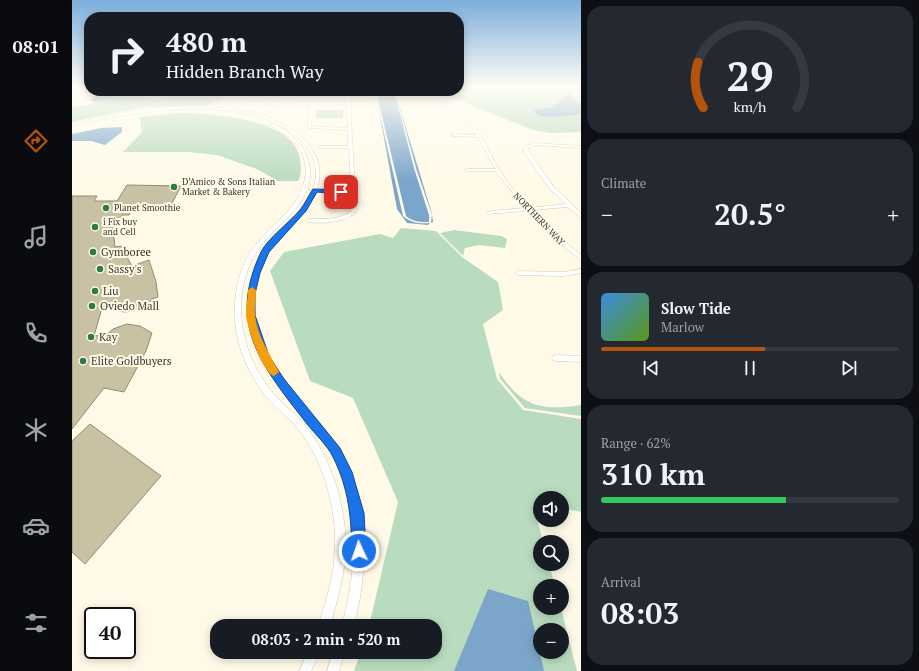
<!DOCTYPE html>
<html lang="en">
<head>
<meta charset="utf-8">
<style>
  body { margin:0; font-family:"PT Serif",serif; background:#242831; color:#f1f3f6; height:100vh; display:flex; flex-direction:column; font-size:15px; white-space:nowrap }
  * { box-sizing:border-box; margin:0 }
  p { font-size:13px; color:#9ea1a6 }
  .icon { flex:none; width:22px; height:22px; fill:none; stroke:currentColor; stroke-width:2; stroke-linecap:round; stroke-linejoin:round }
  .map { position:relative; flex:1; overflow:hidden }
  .details { display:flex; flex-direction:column; gap:6px; padding:6px; background:#0d0f14; width:338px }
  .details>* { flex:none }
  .top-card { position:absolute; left:12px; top:12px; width:380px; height:84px; border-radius:16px; box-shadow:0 2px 10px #0003; background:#171b24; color:#f1f3f6; overflow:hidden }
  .controls { position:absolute; left:461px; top:491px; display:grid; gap:8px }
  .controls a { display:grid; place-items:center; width:36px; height:36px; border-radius:50%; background:#171b24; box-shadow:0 2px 10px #0003; font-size:20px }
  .speed { position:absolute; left:12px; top:607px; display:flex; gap:8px; font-size:20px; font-weight:700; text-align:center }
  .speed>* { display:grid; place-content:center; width:52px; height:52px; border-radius:50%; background:#171b24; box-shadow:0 2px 10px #0003; line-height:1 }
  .speed .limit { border:2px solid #111; border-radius:6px; background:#fff; color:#111 }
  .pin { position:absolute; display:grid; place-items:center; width:34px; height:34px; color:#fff; margin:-17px; border-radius:8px; box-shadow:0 2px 6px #0006 }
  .me { position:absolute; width:44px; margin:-22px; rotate:357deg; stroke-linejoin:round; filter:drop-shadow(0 0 3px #0008) }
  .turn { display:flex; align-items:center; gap:14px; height:84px; padding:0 16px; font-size:18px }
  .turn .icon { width:52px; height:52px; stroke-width:2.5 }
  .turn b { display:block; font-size:28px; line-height:34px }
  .big { font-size:30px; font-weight:700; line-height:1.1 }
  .details .widget { flex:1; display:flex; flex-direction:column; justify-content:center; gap:6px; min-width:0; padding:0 14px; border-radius:16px; background:#242831 }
  .details .dial { align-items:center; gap:0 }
  .dial svg { height:104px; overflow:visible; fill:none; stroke:#363941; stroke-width:7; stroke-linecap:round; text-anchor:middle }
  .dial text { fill:#f1f3f6; stroke:none }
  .song { display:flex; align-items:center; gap:12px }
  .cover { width:48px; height:48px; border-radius:6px; background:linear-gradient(135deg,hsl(210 70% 55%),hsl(90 70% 35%)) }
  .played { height:4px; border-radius:2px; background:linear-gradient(90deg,#b45309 55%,#363941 55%) }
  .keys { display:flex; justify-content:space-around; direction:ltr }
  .heat { display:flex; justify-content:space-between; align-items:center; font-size:22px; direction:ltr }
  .charge { height:6px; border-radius:3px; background:linear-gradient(90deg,#34c759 62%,#363941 0) }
  .trip { position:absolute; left:138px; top:619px; width:232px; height:40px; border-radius:16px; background:#171b24; box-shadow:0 2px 10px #0003; font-weight:700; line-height:40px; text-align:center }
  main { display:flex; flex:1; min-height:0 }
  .menu { display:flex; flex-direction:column; width:72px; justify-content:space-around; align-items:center; background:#090b0e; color:#9ea1a6 }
  .menu .icon { width:28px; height:28px }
  .menu .on { color:#b45309 }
  .menu b { font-size:18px; color:#f1f3f6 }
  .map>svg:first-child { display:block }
  .green { fill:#b9dcbf; fill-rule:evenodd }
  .water { fill:#7ca5ca }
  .building { fill:#c8c1a3; stroke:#938c70 }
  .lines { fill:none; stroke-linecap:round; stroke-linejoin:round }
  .minor-casing { stroke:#d3ccae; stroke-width:1 }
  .minor { fill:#fff; fill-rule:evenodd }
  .route { fill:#1a73e8; stroke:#114b97 }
  .slow { fill:#f59e0b }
  .poi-dot { fill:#2e7a49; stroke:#fffae8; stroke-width:1.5 }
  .labels { text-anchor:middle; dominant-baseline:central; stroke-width:4; stroke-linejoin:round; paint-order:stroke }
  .far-poi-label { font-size:9px; fill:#39362a; stroke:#fffae8; text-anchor:start }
  .far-street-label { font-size:9px; fill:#39362a; stroke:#fffae8 }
  .poi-label { font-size:11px; fill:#39362a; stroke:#fffae8; text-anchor:start }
</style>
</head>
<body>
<main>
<nav class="menu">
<b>08:01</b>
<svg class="icon on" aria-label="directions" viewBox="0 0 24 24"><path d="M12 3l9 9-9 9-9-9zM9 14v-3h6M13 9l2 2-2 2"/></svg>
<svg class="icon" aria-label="music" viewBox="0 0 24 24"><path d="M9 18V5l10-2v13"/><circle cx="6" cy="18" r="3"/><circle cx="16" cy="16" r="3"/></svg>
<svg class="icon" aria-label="phone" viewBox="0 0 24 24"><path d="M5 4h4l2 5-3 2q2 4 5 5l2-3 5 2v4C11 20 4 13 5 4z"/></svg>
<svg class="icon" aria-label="climate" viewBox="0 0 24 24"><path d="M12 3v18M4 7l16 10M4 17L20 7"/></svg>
<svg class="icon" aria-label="car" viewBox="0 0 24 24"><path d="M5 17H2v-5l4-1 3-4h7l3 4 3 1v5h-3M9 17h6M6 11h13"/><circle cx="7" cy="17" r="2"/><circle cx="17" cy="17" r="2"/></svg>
<svg class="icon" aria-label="filters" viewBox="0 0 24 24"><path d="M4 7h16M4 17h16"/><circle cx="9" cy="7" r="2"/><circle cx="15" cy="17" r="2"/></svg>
</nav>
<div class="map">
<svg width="509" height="671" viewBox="0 0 509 671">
  <rect width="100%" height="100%" fill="#fffae8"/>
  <g class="green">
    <polygon points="387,87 509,87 509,132 478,133 461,130 384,99 369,97 359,91 387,91"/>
    <path d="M 108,91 L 163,91 L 137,105 L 76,107 L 47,112 L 0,122 L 0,107 C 18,106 37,96 54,94 C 63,93 67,95 75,98 C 85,101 99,95 108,91 Z"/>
    <rect x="244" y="110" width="27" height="8"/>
    <path d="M 106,113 C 137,113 224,118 228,160 C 229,167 230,174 226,181 L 206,181 L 185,169 L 145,155 L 116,152 L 51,152 L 70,132 L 68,117 Z"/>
    <path d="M 329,228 L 364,231 L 390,257 L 426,282 L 431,310 L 411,324 L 425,379 L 451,410 L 509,419 L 509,512 L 490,508 L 490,498 L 468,498 L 468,504 L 461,504 L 471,542 L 468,542 L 468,564 L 477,564 L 483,586 L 468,586 L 468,608 L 489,608 L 505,671 L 282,671 L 289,652 L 363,652 L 363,626 L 297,626 L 326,502 L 281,398 L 238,381 L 198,271 L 212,252 L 308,234 L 321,238 ZM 468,630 L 490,630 L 490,652 L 468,652 Z"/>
    <polygon points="382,230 429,236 435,239 433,248 407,245 393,248 391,256 368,233"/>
    <path d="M 427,372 C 450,407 469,411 509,405 L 509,416 L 453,408 L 428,379 Z"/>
  </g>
  <g class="water">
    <polygon points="28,91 104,91 95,95 82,97 67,92 57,92 22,102 18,100"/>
    <path d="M 304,91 L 322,91 L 342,168 L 357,215 L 357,222 C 348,222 341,222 334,216 Z"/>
    <polygon points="323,91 360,214 361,222 359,223 360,215 344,168"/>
    <path d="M 498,92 L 501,94 L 500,98 L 509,104 L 508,114 C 501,116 473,118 466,115 C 464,114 463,111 462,110 L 480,107 Z"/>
    <path d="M 306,106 L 331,216 C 339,223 348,224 358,223 L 356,225 L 335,223 L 325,209 Z"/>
    <polygon points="50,127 50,132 33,145 19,141 0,141 0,134 29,128"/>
    <polygon points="416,589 456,601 472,671 382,671"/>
  </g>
  <g class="building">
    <polygon points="55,185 109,186 96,211 59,211 57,215 50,215 43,231 42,238 43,247 49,246 60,266 77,260 84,282 86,297 80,299 79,301 61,311 52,312 42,309 43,306 30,308 22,336 34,335 41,329 55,324 68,326 80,333 74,351 52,392 32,388 0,429 0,196 25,196 22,201 45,201"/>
    <polygon points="18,424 89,476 13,564 0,552 0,441"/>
  </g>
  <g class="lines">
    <g class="minor-casing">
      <g id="minor">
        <polygon points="0,87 4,87 0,89"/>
        <path d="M 346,91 L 350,91 C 368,102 387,110 401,126 C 412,137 417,152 425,166 C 434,181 445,195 457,208 L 494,204 L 477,188 L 452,152 L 452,148 L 462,143 L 509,146 L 509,148 L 463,145 L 455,149 L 481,186 L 509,213 L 509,218 L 496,207 L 460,210 L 477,228 L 509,255 L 509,260 L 484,240 L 454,211 L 416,214 L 415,213 L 418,211 L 452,208 L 424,171 L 394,171 L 394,169 L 423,169 L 406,137 L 381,136 L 379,135 L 381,134 L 405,135 C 390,113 366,106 346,91 Z"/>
        <path d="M 180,97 L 292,98 L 294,99 L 292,100 L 278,100 L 283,191 L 284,192 L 283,193 L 285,211 C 274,223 250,224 235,222 L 235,220 L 237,219 C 251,219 268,220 279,211 L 279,193 L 244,192 C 235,212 216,225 202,243 C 194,254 188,268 185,281 C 172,339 211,377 243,418 C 251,427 259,436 266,446 C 298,501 297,567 282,626 L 270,626 C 285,570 288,511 262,457 C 256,445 246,434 237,423 C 205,381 164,338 179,280 C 183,265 190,250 201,238 C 214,222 231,210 240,191 L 237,190 L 241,189 C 255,149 215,125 183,115 C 174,113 164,112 155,110 L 153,111 L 151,110 C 140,109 129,108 118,109 C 78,110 39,116 0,126 L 0,124 L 55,112 L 87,108 L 120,106 L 154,108 L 171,99 ZM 180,99 L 201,99 L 198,110 L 192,114 L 194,115 L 202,110 L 204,99 L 238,100 L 236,128 L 276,130 L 276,146 L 248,146 L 246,147 L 248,148 L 277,148 L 279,190 L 245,189 C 259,149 216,121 182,113 C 174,111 166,110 158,109 L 173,101 ZM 242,100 L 274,100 L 276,128 L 239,126 Z"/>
        <path d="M 199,124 C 207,125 218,134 224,140 C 232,147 237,158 238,169 C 241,205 203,224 186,250 C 175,266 170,285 169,304 C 168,337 181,371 203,395 C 212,406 224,414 233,425 C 262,462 277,515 273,561 C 270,583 264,605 258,626 L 246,626 C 253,605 260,583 262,561 C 267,516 254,463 225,427 C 217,417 205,410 197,400 C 178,378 164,347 163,318 C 162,295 166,273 177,254 C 188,237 203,226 216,211 C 233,192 242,165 223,143 C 216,136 207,131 199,126 Z"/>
        <polygon points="509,269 509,273 492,276 446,275 443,273 446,271 492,272"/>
        <polygon points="484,355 509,356 509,362 484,361 481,360 480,358 481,356"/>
        <polygon points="236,652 248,652 239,671 227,671"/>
        <polygon points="261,652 273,652 267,671 255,671"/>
      </g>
    </g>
    <use href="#minor" class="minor"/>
  </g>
  <linearGradient id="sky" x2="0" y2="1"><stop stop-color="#7daedc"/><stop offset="0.48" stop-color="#fffdf5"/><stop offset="1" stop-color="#fffdf5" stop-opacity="0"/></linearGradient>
  <rect width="509" height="181" fill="url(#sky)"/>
  <path class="route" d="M 241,189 L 269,190 L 272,192 L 269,194 L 245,192 L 234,211 L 197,252 L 188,273 L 183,294 L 183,315 L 197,356 L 212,379 L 268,448 L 280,472 L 292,513 L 294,551 L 292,556 L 287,558 L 282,556 L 280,551 C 279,517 277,489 261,457 C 255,445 243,434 235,424 C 191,367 154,326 189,252 C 196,238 217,223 228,210 C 233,204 236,196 241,189 Z"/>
  <path class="slow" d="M 180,287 L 184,290 C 184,298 182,307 183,315 C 185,336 198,354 207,372 L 202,376 C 190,372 175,327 174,315 C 174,307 176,298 176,290 Z"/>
  <g class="poi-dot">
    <circle cx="102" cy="187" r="4"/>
    <circle cx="34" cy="208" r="4"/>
    <circle cx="23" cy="227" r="4"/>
    <circle cx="21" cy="252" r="4"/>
    <circle cx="28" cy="269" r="4"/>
    <circle cx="23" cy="291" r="4"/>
    <circle cx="20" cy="306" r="4"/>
    <circle cx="19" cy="337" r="4"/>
    <circle cx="11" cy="361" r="4"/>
  </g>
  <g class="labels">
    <g class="far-poi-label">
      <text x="110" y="182">D’Amico &amp; Sons Italian<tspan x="110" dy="10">Market &amp; Bakery</tspan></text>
      <text x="42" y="208">Planet Smoothie</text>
      <text x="31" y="222">i Fix buy<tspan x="31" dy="10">and Cell</tspan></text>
    </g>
    <g class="far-street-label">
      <text transform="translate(467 219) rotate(46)">NORTHERN WAY</text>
    </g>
    <g class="poi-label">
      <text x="29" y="252">Gymboree</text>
      <text x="36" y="269">Sassy's</text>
      <text x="31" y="291">Liu</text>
      <text x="28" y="306">Oviedo Mall</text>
      <text x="27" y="337">Kay</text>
      <text x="19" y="361">Elite Goldbuyers</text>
    </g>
  </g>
</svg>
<div class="controls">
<a><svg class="icon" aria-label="sound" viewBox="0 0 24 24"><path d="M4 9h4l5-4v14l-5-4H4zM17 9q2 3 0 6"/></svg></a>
<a><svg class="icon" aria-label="search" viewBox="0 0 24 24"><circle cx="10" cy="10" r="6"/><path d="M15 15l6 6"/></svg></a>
<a>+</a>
<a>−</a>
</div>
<div class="speed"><div class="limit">40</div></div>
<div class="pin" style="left:269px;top:192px;background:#d93025"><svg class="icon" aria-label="arrive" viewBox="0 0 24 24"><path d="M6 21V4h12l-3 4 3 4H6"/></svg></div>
<svg class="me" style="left:287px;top:551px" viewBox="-20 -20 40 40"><circle r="17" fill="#1a73e8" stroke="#fff" stroke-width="3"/><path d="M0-11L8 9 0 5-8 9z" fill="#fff"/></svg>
<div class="trip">08:03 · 2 min · 520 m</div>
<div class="top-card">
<div class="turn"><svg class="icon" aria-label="right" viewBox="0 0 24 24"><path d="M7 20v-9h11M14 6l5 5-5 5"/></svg><div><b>480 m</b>Hidden Branch Way</div></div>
</div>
</div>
<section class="details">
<div class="widget dial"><svg viewBox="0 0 100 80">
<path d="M14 69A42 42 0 1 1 86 69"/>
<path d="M14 69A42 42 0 0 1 10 34" stroke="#b45309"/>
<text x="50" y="56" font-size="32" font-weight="700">29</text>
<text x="50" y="72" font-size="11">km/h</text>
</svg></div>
<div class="widget"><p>Climate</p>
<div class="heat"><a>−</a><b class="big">20.5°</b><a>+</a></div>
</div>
<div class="widget">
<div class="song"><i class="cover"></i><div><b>Slow Tide</b><p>Marlow</p></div></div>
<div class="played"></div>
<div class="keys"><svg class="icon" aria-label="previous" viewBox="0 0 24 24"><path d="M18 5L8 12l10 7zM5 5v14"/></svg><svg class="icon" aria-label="pause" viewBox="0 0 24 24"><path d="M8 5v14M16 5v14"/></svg><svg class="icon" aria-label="next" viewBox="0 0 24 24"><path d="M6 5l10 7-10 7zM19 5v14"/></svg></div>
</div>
<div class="widget"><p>Range · 62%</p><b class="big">310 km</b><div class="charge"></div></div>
<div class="widget"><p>Arrival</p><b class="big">08:03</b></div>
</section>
</main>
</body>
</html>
